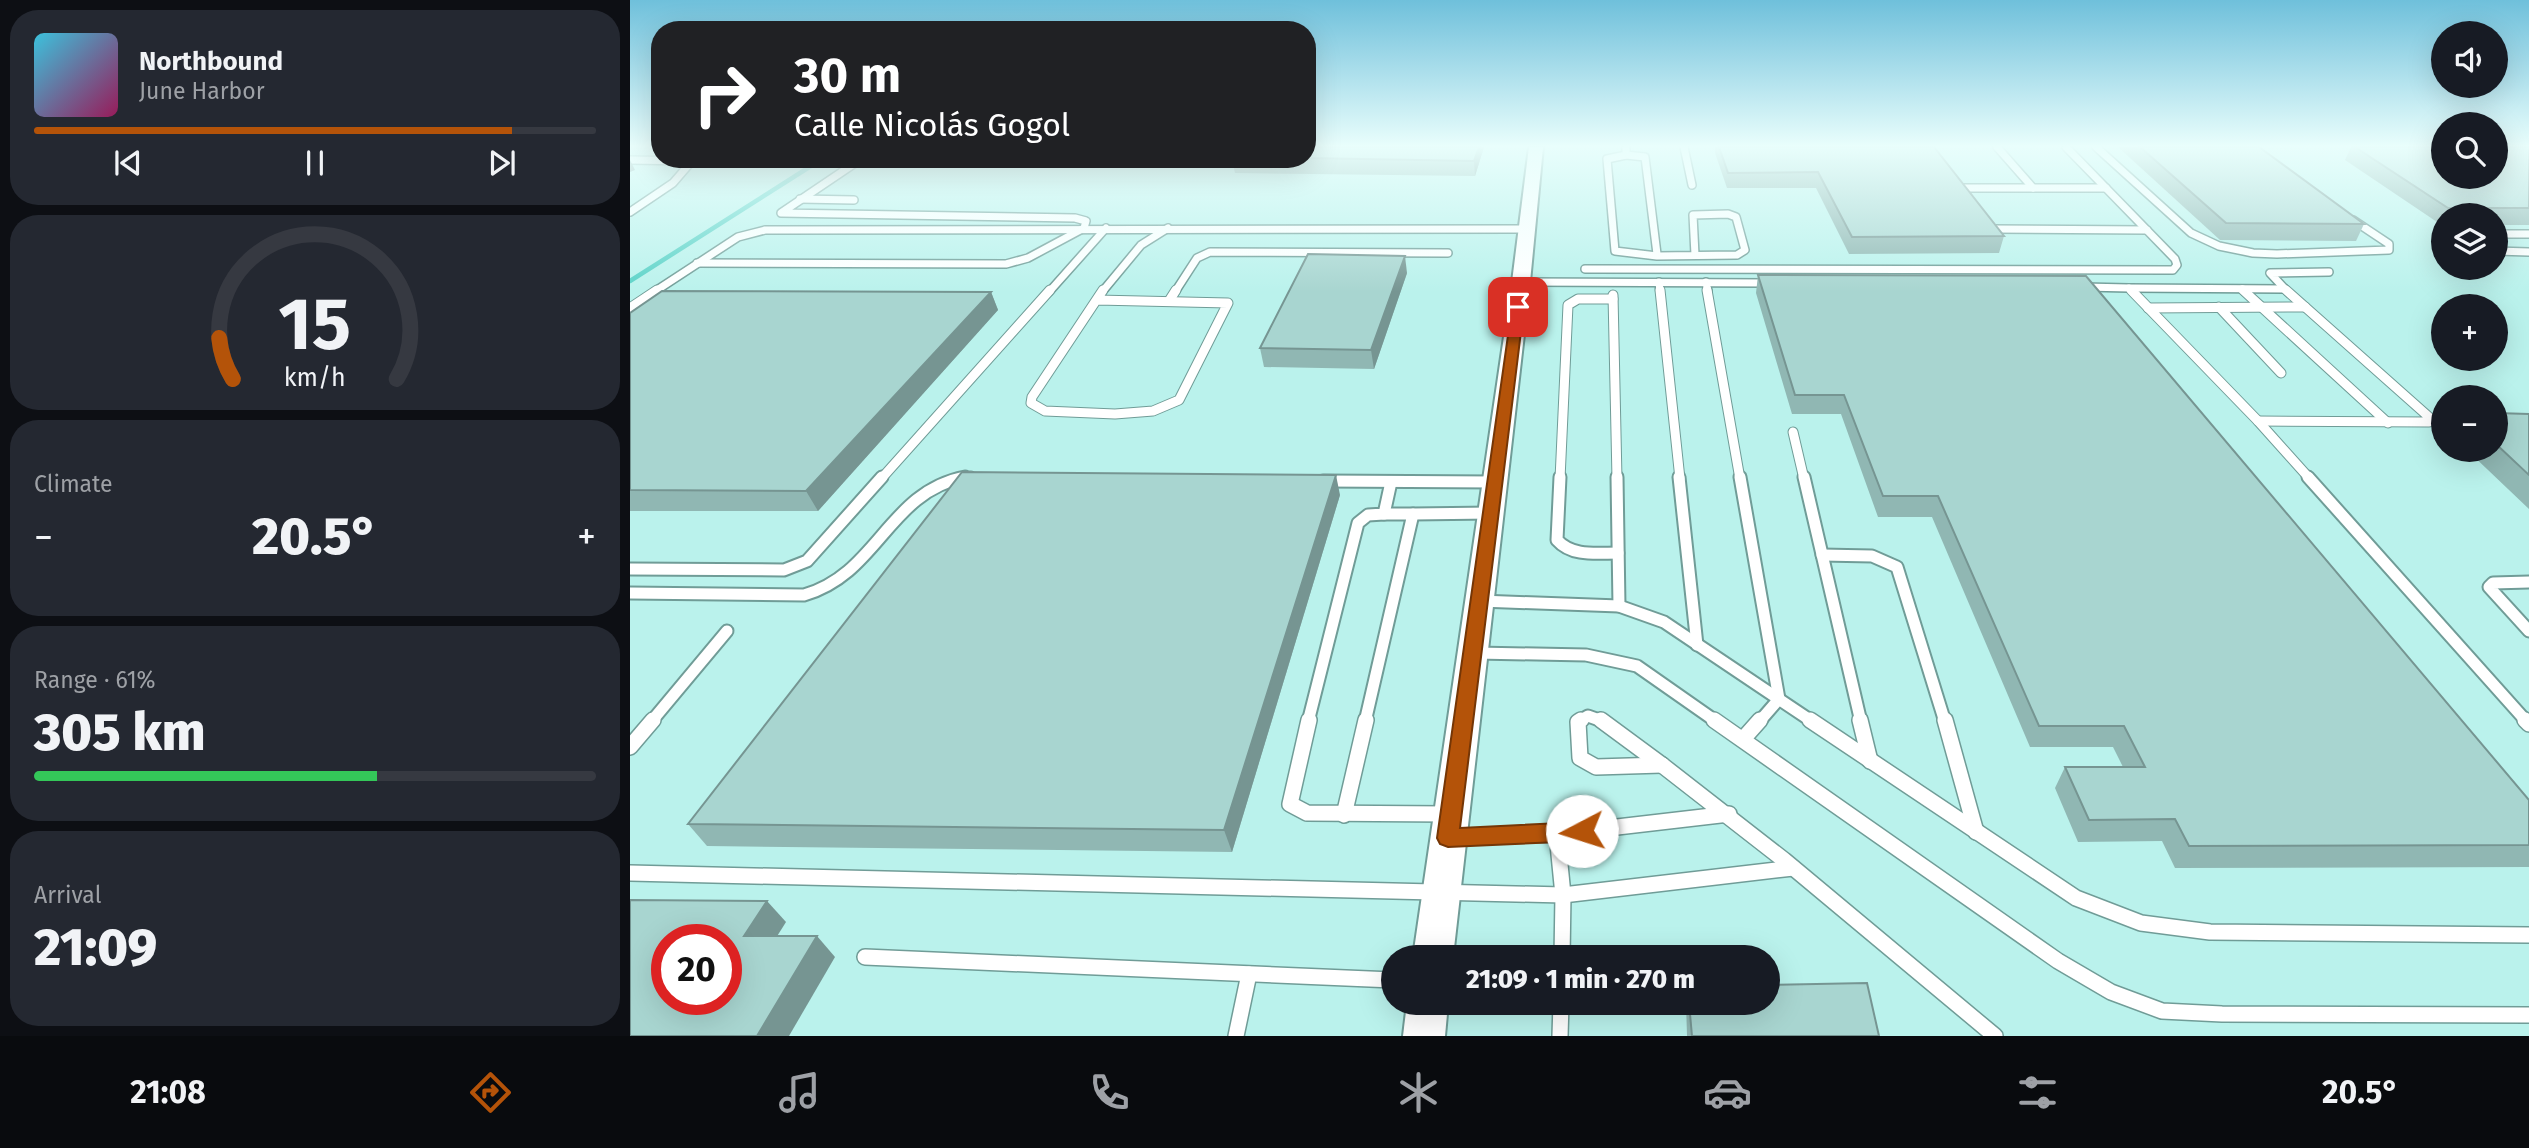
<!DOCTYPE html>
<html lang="en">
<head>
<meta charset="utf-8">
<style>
  body { margin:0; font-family:"Fira Sans",sans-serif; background:#242831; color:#f1f3f6; height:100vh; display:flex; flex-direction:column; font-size:26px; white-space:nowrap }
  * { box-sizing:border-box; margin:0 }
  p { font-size:23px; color:#9ea1a6 }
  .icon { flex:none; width:38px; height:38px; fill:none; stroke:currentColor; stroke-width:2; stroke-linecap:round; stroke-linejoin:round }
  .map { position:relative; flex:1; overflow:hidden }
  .sheet { display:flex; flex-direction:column; gap:10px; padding:10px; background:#0d0f14; width:630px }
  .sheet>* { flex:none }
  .guide { position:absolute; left:21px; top:21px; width:665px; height:147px; border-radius:28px; box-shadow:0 7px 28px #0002; background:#202124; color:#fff; overflow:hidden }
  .tools { position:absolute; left:1801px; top:21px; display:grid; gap:14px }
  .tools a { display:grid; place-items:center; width:77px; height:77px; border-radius:50%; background:#171b24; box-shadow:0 7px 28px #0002; font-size:35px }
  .speed { position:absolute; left:21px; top:924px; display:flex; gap:14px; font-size:35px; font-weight:700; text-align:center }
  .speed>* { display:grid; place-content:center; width:91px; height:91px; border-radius:50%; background:#171b24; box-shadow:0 7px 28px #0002; line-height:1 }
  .speed .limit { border:10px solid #d22; background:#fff; color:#111 }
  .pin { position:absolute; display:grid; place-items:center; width:60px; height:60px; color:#fff; margin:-30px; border-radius:14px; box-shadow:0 4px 10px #0006 }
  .me { position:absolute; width:77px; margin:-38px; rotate:265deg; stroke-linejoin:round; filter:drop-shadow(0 0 5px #0008) }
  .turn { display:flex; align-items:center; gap:24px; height:147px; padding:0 28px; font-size:32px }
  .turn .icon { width:91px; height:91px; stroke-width:2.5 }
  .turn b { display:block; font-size:49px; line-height:60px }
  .big { font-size:52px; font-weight:800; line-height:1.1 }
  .sheet .tile { flex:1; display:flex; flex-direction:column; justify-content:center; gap:10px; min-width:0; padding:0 24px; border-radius:28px; background:#242831 }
  .sheet .dial { align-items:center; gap:0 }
  .dial svg { height:182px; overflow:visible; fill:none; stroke:#363941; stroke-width:7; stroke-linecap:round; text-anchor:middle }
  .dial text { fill:#f1f3f6; stroke:none }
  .song { display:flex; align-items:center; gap:21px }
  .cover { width:84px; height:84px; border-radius:10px; background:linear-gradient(135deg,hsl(190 70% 55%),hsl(330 70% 35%)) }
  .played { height:7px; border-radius:4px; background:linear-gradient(90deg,#b45309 85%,#363941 85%) }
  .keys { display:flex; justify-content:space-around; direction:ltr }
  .heat { display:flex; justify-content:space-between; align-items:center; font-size:38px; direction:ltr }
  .charge { height:10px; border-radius:5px; background:linear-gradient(90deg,#34c759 61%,#363941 0) }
  .trip { position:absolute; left:751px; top:945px; width:399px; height:70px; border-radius:35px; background:#171b24; box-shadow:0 7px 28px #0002; font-weight:800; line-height:70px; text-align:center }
  .tab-bar { display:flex; height:112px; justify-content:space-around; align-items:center; background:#090b0e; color:#9ea1a6 }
  .tab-bar .icon { width:49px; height:49px }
  .tab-bar .selected { color:#b45309 }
  .tab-bar b { font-size:32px; color:#f1f3f6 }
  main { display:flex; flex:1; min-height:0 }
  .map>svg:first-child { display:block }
  .built { fill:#baf2ec; fill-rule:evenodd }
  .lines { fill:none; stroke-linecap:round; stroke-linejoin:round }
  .stream { stroke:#5ad2c7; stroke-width:4.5 }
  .service-far3-casing { stroke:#709c97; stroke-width:10 }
  .service-far2-casing { stroke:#709c97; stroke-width:11 }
  .service-far1-casing { stroke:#709c97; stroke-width:15 }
  .service-casing { stroke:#709c97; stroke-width:18 }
  .tertiary-casing { stroke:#709c97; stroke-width:4 }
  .service-far3 { stroke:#fff; stroke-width:7 }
  .service-far2 { stroke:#fff; stroke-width:9 }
  .service-far1 { stroke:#fff; stroke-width:11 }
  .service { stroke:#fff; stroke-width:15 }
  .tertiary { fill:#fff; fill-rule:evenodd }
  .wall { fill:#90b7b3 }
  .shaded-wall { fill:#769592 }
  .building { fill:#a8d5d0; stroke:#769592; stroke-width:2; fill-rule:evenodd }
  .route { fill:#b45309; stroke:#753606; stroke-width:2 }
</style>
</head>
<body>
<main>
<section class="sheet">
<div class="tile">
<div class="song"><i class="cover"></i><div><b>Northbound</b><p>June Harbor</p></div></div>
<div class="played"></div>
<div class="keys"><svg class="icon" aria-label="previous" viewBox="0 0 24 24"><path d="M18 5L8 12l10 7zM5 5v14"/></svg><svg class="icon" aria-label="pause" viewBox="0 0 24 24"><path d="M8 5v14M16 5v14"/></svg><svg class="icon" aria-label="next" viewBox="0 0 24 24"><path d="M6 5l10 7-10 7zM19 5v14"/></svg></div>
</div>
<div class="tile dial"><svg viewBox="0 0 100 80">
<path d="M14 69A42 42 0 1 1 86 69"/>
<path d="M14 69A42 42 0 0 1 8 51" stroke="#b45309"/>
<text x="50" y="56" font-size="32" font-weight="700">15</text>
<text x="50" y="72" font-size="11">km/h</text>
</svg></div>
<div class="tile"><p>Climate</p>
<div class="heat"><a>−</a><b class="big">20.5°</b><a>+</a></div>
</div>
<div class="tile"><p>Range · 61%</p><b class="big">305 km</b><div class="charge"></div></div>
<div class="tile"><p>Arrival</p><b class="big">21:09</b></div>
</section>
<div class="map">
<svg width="1899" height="1036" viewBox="0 0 1899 1036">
  <rect width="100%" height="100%" fill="#cffdf8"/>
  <path class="built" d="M 0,147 L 30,147 L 30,159 L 677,159 L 677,147 L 1813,147 L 1813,177 L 1866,177 L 1899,147 L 1899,1036 L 0,1036 ZM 1813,215 L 1866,215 L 1866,268 L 1813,268 ZM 1813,306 L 1866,306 L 1866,359 L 1813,359 ZM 1813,397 L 1866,397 L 1866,450 L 1813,450 ZM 37,940 L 96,940 L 96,999 L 37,999 ZM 763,957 L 1138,957 L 1138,1003 L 763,1003 Z"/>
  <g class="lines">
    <polyline class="stream" points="0,281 192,159"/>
    <g class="service-far3-casing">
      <g id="service-far3">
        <polyline points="996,147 996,155 977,159 985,251 1027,256 1107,255 1115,250 1106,217 1098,214 1063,215 1065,255"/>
        <polyline points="1054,147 1062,185"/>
        <polyline points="1367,147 1403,188"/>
        <polyline points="1466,147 1561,233 1589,246 1623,253 1647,254 1759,250 1759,244 1723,220"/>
        <polyline points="996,155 1015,157 1027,254"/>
        <polyline points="0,160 62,161 43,183 0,212"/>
        <polyline points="62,161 80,159"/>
        <polyline points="1334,188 1476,188"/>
        <polyline points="170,199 224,200"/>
        <polyline points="1364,229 1517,230"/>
        <polyline points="1866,234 1899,234"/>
        <polyline points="1866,251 1899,252"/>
        <polyline points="67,263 376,264 398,258 454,228 456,221 445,218 151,213 231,159"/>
        <polyline points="955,269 1543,270 1547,265 1545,259 1436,147"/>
        <polyline points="891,282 1140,283"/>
        <polyline points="1029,282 1030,292"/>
        <polyline points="1076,282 1078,292"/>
        <polyline points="1454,287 1499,288 1503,292"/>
        <polyline points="1499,288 1655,289 1658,292"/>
        <polyline points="1612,289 1615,292"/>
        <polyline points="1655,289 1640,273 1699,272"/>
        <polyline points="24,292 108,237 135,230 897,229"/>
        <polyline points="419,292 476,228"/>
        <polyline points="472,292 511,245 538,228"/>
        <polyline points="545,292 567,258 580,252 818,253"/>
      </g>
    </g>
    <g class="service-far2-casing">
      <g id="service-far2">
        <polyline points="1030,290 1050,479"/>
        <polyline points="1077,290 1110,479"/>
        <polyline points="1501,290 1628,421 1680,479"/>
        <polyline points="1613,290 1758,423"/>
        <polyline points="983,295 987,479"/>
        <polyline points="467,300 598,303 549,400 523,411 485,414 415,411 401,403 402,397 473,290"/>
        <polyline points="539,301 546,290"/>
        <polyline points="1589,307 1651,373"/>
        <polyline points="0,308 27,290"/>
        <polyline points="1518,308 1675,307"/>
        <polyline points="1628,421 1799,422 1799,417 1656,290"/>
        <polyline points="1163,432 1174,479"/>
        <polyline points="251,479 420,290"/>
        <polyline points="326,479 341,476"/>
        <polyline points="930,479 938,305 948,299 983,299"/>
      </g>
    </g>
    <g class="service-far1-casing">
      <g id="service-far1">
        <path d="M 930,477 L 927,540 C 942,557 967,553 988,553"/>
        <polyline points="987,477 989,606"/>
        <polyline points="1049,477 1067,645"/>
        <polyline points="1110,477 1149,699 1129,722"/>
        <polyline points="1174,477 1231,722"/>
        <polyline points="1678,477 1897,722"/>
        <polyline points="693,481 865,482"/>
        <polyline points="783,514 861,513"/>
        <polyline points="1192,555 1242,556 1267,567 1315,722"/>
        <polyline points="0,569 154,570 177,561 252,477"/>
        <polyline points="1899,582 1863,583 1859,587 1899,631"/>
        <path d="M 0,593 L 174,595 C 248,574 258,492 335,477"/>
        <polyline points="850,601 989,606 1034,622 1183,722"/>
        <polyline points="846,653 956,655 1007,666 1087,722"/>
        <polyline points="21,722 97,631"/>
        <polyline points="678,722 728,523 738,515 754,514 761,482"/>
        <polyline points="735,722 783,514 754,514"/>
        <polyline points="948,722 958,716 975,722"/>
      </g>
    </g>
    <g class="service-casing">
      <g id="service">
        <polyline points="679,720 660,804 677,813 817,814"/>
        <polyline points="951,720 948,722 950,758 966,767 1032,765"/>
        <polyline points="971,720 1032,765"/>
        <polyline points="1084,720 1428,961 1481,992 1532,1011 1592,1014 1899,1015"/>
        <polyline points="1180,720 1446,898 1511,923 1580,932 1899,935"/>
        <polyline points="1230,720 1240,761"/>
        <polyline points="1315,720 1346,832"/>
        <polyline points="1895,720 1899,724"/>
        <polyline points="1114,738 1130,720"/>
        <polyline points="0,747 23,720"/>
        <polyline points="1032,765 1154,860 1365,1036"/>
        <polyline points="714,815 736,720"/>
        <polyline points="927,834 933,895 932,957"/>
        <polyline points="824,837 927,834 1099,814"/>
        <polyline points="0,873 933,895 1163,868"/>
        <polyline points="235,957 763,980"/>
        <polyline points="606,1036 619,974"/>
        <polyline points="930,1036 931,1003"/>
      </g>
    </g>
    <g class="tertiary-casing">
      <g id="tertiary">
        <polygon points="899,147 913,147 900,282 823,957 783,957 882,282"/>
        <polygon points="777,1003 818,1003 815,1036 773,1036"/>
      </g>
    </g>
    <use href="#service-far3" class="service-far3"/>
    <use href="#service-far2" class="service-far2"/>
    <use href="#service-far1" class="service-far1"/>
    <use href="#service" class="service"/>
    <use href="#tertiary" class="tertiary"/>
  </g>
  <g class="wall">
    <polygon points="677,147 854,147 845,176 605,173 602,159 677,159"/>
    <polygon points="1085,147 1304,147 1374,236 1369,253 1219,254 1186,188 1097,188 1085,153"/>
    <polygon points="1488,147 1629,147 1734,224 1726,241 1590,240"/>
    <polygon points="1721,147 1899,147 1899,225 1866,225 1866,215 1813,215 1813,224 1810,224 1715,160"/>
    <polygon points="777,273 744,369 634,367 630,348"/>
    <polygon points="1128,275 1899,845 1899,867 1545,868 1532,841 1448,842 1425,788 1435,767 1493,767 1483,747 1400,747 1302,517 1248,517 1211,414 1162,414 1126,293"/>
    <polygon points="361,292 368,310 188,511 0,511 0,313"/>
    <polygon points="1866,413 1899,414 1899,509 1837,450 1866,450"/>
    <polygon points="710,495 602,852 77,846 58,824"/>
    <polygon points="1056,1003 1138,1003 1249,1036 1057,1036"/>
  </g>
  <g class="shaded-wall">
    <polygon points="849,147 854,147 845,176 844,161"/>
    <polygon points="0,160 5,170 0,172"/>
    <polygon points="775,256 777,273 744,369 741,350"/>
    <polygon points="361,292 368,310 188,511 176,491"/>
    <polygon points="706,475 710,495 602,852 594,830"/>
    <polygon points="137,901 156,922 134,957 114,936"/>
    <polygon points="187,936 205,957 159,1036 127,1036"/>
  </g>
  <g class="building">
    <polygon points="677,147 849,147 844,161 677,158"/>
    <polygon points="1089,147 1304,147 1374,236 1222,237 1188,172 1098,173"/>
    <polygon points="1510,147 1629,147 1734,224 1596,223"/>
    <polygon points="1725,147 1813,147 1813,177 1866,177 1866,147 1899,147 1899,208 1818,208"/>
    <polygon points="678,254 775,256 741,350 630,348"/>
    <polygon points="1128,275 1456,276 1899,800 1899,845 1559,846 1545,819 1459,820 1435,767 1515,767 1494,726 1409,726 1308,496 1253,496 1214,395 1165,395"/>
    <polygon points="32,291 361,292 176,491 0,490 0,313"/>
    <polygon points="1866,413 1899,414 1899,475 1866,444"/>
    <polygon points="332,472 706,475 594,830 58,824"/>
    <path d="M 0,900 L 137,901 L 114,936 L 187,936 L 127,1036 L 0,1036 ZM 37,940 L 96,940 L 96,999 L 37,999 Z"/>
    <polygon points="1237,983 1249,1036 1062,1036 1059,1003 1138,1003 1138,985"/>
  </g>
  <linearGradient id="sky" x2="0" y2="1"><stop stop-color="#6fc0db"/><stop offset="0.5" stop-color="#e9fefc"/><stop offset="1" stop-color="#e9fefc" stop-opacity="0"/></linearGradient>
  <rect width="1899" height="292" fill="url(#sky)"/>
  <polygon class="route" points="888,303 894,307 830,828 952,822 959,825 963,831 959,838 952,841 818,847 810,844 807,838 882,307"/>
</svg>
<div class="tools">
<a><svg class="icon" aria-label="sound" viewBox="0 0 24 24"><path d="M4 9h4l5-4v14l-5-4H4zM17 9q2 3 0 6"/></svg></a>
<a><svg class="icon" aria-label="search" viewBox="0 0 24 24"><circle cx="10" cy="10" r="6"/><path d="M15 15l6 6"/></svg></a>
<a><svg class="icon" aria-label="layers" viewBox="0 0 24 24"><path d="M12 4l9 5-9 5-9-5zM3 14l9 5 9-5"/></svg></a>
<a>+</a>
<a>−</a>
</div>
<div class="speed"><div class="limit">20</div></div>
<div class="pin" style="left:888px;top:307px;background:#d93025"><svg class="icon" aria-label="arrive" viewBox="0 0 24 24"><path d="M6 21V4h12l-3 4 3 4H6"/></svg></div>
<svg class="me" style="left:952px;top:831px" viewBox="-20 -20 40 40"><circle r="19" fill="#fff"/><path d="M0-13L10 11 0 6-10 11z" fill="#b45309"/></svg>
<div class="trip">21:09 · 1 min · 270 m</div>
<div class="guide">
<div class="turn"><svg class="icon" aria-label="right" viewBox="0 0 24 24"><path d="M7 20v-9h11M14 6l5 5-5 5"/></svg><div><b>30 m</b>Calle Nicolás Gogol</div></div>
</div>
</div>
</main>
<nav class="tab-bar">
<b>21:08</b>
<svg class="icon selected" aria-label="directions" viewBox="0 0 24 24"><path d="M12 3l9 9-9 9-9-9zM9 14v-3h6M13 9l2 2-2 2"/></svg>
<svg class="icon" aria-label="music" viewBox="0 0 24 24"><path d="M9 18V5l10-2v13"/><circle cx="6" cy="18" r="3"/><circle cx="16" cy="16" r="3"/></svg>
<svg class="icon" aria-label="phone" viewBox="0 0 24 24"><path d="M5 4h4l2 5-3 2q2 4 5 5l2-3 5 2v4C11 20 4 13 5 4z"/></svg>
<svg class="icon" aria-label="climate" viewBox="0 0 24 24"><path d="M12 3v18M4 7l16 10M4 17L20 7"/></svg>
<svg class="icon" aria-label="car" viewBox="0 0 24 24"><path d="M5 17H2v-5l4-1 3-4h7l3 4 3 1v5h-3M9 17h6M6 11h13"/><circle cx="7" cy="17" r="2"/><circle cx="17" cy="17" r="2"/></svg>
<svg class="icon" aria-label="filters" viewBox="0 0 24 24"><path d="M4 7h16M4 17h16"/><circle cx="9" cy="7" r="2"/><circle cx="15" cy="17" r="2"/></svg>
<b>20.5°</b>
</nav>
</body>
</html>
